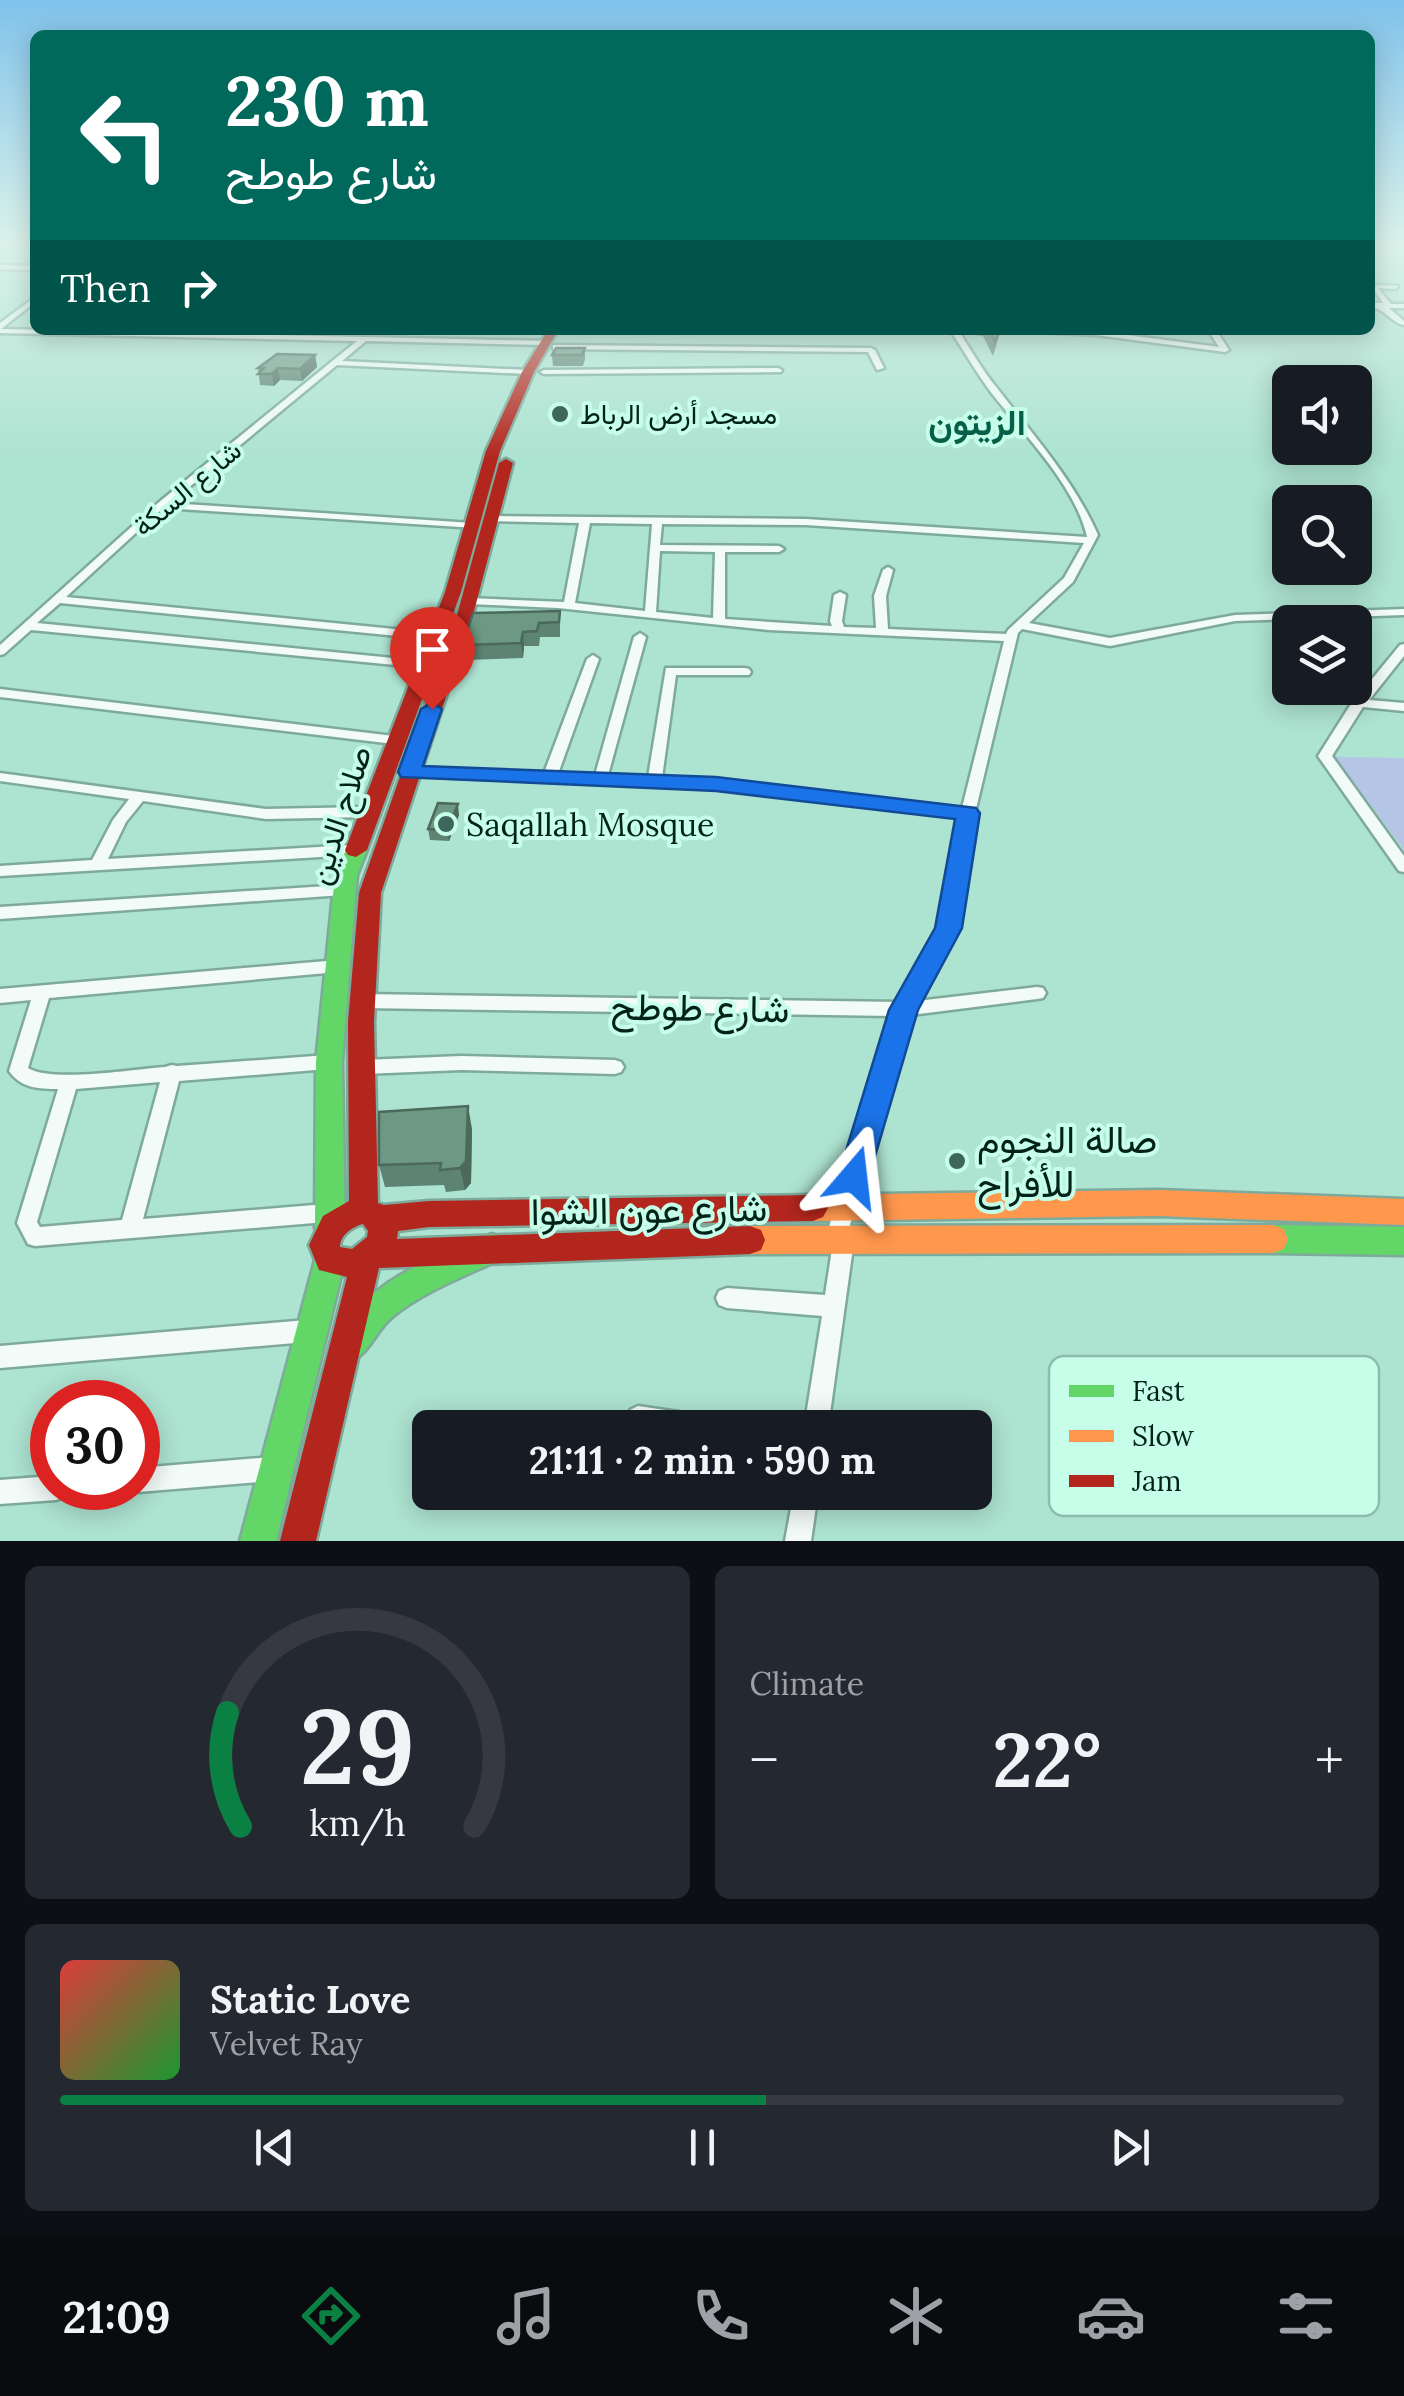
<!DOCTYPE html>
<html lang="en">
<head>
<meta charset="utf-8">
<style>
  body { margin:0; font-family:Lora,Vazirmatn,serif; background:#242831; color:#f1f3f6; height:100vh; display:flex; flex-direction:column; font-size:38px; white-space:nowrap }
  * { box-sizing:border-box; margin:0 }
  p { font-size:32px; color:#9ea1a6 }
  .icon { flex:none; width:55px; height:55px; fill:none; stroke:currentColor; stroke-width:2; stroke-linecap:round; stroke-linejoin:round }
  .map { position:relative; height:1541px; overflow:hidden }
  .side { display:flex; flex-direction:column; gap:25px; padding:25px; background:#0d0f14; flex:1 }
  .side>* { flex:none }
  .guide { position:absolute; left:30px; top:30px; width:1345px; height:305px; border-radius:15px; box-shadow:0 5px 25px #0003; background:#00695c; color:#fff; overflow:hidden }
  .controls { position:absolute; left:1272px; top:365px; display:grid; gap:20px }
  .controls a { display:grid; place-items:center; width:100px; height:100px; border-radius:15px; background:#171b24; box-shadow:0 5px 25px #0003; font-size:50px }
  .speed { position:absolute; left:30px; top:1380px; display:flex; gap:20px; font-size:50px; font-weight:700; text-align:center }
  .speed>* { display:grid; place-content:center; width:130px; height:130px; border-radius:50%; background:#171b24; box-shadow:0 5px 25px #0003; line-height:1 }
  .speed .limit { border:15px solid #d22; background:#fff; color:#111 }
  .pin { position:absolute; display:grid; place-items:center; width:85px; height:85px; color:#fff; margin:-102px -42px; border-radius:50% 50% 50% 0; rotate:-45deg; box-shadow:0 0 10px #0007 }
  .pin .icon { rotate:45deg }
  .me { position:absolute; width:110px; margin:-55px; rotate:17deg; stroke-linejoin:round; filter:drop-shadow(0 0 8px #0008) }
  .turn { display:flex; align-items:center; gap:35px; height:210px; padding:0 30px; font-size:45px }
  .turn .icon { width:130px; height:130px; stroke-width:2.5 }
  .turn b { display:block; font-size:70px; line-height:85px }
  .then { display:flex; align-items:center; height:95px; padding:0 30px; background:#0003; gap:20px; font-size:38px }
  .big { font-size:75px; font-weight:700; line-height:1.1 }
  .side .card { flex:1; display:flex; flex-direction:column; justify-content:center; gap:15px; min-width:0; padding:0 35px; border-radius:15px; background:#242831 }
  .side .dial { align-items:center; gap:0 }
  .dial svg { height:260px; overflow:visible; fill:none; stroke:#363941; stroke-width:7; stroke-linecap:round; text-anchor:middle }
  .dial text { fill:#f1f3f6; stroke:none }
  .song { display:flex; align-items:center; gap:30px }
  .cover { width:120px; height:120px; border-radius:15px; background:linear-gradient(135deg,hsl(0 70% 55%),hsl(130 70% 35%)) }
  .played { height:10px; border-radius:5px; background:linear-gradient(90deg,#0b8043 55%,#363941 55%) }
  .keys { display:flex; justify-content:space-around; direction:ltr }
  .heat { display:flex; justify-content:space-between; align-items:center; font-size:55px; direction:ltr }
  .side .tiles { flex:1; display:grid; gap:25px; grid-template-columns:1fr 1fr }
  .card:last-child { grid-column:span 2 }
  .trip { position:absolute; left:412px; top:1410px; width:580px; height:100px; border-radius:15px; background:#171b24; box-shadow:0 5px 25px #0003; font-weight:700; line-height:100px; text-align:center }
  .dock { display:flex; height:160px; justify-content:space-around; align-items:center; background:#090b0e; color:#9ea1a6 }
  .dock .icon { width:70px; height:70px }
  .dock .current { color:#0b8043 }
  .dock b { font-size:45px; color:#f1f3f6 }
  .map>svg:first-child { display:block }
  .green { fill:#b4c5e6 }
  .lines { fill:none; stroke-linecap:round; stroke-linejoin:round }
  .street-casing { stroke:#7eaa9c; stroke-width:5 }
  .fast-casing { stroke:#7eaa9c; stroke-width:5 }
  .slow-casing { stroke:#7eaa9c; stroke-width:5 }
  .jam-casing { stroke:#7eaa9c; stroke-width:5 }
  .street { fill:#f3fbf8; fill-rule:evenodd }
  .fast { fill:#63d668; fill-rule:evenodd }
  .slow { fill:#ff974d; fill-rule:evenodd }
  .jam { fill:#b3261e; fill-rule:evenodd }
  .wall { fill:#5d8372 }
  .shaded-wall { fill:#4c6a5c }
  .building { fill:#6c9884; stroke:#4c6a5c; stroke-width:2.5 }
  .route { fill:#1a73e8; stroke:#114b97; stroke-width:2.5 }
  .poi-dot { fill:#3e665a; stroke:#c6fee9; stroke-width:4 }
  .labels { text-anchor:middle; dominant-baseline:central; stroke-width:8; stroke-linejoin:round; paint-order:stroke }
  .far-poi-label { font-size:28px; fill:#03231a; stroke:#c6fee9; text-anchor:start }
  .far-street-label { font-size:28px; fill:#03231a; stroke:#c6fee9 }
  .street-label { font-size:32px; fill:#03231a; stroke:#c6fee9 }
  .poi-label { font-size:32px; fill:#03231a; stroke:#c6fee9; text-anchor:start }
  .far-district-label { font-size:35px; font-weight:bold; fill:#075f4a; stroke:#c6fee9 }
  .near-street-label { font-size:38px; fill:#03231a; stroke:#c6fee9 }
  .near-poi-label { font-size:38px; fill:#03231a; stroke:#c6fee9; text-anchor:start }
  .key { fill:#c6fee9; stroke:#8cbcab; stroke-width:2.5 }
  .key-label { font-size:28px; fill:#03231a }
</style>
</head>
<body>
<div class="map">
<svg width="1404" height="1541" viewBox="0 0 1404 1541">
  <rect width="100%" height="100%" fill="#ade3d1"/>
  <polygon class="green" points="1335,757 1404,758 1404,850"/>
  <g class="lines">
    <g class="street-casing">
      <g id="street">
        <polygon points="0,265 35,266 35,270 0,269"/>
        <path d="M 1371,285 L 1398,286 L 1396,289 L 1378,288 L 1391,304 L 1404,304 L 1404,308 L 1389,308 L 1404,321 L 1404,325 C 1391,323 1385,308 1370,307 L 1370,303 L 1383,303 Z"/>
        <polygon points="35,297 35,302 1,329 548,341 548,345 545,345 366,341 342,361 528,370 532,372 528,374 337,365 170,503 472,523 477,526 476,528 163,508 66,597 435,633 439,634 441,637 439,640 60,603 37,623 423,661 429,665 427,668 31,630 4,654 0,655 0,645 158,503 357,341 0,333 0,323"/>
        <path d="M 950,330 L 958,330 C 971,350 982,370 997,388 C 1034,436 1073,479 1098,535 L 1073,582 L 1029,623 L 1110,638 L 1235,615 L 1404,609 L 1404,615 L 1235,621 L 1110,646 L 1022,629 L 1018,633 L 975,813 L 956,928 L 917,1001 L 1037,987 L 1043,988 L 1046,993 L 1043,998 L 1037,999 L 911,1015 L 848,1232 L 851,1233 L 854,1240 L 828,1428 L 804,1428 L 822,1316 L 727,1308 L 719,1305 L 716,1298 L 719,1291 L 727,1288 L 825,1295 L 832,1249 L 828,1247 L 825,1240 L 893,1016 L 363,1008 L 357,1006 L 354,1001 L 357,996 L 363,994 L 899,1002 L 940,928 L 960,817 L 715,788 L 409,776 L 402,772 L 409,768 L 544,773 L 587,659 L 593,655 L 599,659 L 558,774 L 595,775 L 634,637 L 640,633 L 646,637 L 608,775 L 648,777 L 666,668 L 745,668 L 749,669 L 751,672 L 749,675 L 676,675 L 662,778 L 715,780 L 962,808 L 1004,641 L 769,630 L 558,608 L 469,604 L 463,601 L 469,598 L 564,602 L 579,523 L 488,521 L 488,517 L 492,516 L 806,519 L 1087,537 C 1076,487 1025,435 993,395 C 977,374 965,352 950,330 ZM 590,523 L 652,524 L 645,611 L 575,603 ZM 662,524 L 806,525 L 1084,543 L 1064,578 L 1008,630 L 1006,634 L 888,629 L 886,596 L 893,570 L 888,567 L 883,570 L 874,596 L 876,628 L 844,627 L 842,621 L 846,595 L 840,592 L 834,595 L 830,621 L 832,626 L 725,619 L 725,552 L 779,552 L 784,549 L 779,546 L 660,545 ZM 660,551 L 715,552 L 713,618 L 656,612 Z"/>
        <polygon points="1032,330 1096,331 1219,347 1208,330 1216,330 1229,350 1225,352 1096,335 1036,332"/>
        <polygon points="556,345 871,348 875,350 884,368 877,370 868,352 553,349 553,345"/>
        <polygon points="778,368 782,370 781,372 544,374 540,372 544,370"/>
        <polygon points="1404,644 1404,656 1369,700 1404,703 1404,711 1363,707 1332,756 1404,856 1404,872 1399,871 1318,756 1349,707 1400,645"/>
        <polygon points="0,689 394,736 401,740 394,744 0,697"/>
        <polygon points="0,773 266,809 366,807 373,812 366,817 266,819 143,801 126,822 108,859 353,845 360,850 353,855 0,876 0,866 92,860 113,820 129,799 0,781"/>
        <polygon points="343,885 348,886 351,890 348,894 343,895 0,919 0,907"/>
        <path d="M 338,960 L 344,962 L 346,966 L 344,970 L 338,972 L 49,998 L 28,1068 C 52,1083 135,1069 165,1067 L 172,1065 L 177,1066 L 328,1055 L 334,1057 L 337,1062 L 334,1067 L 328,1069 L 179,1081 L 143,1219 L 326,1204 L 333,1207 L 336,1213 L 333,1219 L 326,1222 L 35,1246 L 28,1244 L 17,1223 L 58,1089 C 38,1089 21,1088 9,1071 L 31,1000 L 0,1003 L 0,989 ZM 160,1082 L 122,1220 L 40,1227 L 37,1222 L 76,1089 Z"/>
        <polygon points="461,1056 615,1060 621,1062 624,1067 621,1072 615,1074 461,1070 363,1074 357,1072 354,1067 357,1062 363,1060"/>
        <polygon points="307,1320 315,1323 318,1331 315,1339 307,1342 0,1368 0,1346"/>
        <polygon points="638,1406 706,1416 714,1420 717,1428 633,1428 630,1426 626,1418 630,1410"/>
        <polygon points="272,1457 280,1461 284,1469 280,1477 272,1481 138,1492 129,1488 138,1488 138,1468"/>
        <polygon points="52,1476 52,1488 68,1488 65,1497 56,1500 0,1504 0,1480"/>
        <polygon points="794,1492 818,1492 811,1541 785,1541"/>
      </g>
    </g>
    <g class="fast-casing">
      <g id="fast">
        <polygon points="356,843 367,850 357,875 342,1062 345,1228 341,1238 330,1242 319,1238 315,1228 316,1062 335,875 348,845"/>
        <polygon points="1273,1225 1404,1227 1404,1255 1273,1253 1262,1249 1258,1239 1262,1229"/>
        <path d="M 492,1234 L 503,1238 L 507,1248 L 503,1258 C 465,1276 424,1291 392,1317 C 375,1331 370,1354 349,1362 L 338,1357 L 333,1346 C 359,1284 434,1256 492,1234 Z"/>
        <polygon points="330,1246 341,1250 345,1260 276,1541 240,1541 315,1260 319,1250"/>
      </g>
    </g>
    <g class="slow-casing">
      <g id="slow">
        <polygon points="1159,1190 1404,1199 1404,1225 1159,1216 813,1221 803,1217 798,1208 803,1199 813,1195"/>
        <polygon points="1273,1225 1284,1229 1288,1239 1284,1249 1273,1253 750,1254 739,1250 735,1240 739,1230 750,1226"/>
      </g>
    </g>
    <g class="jam-casing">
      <g id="jam">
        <polygon points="548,330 558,330 534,372 500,451 461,592 367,850 356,857 348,855 345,850 445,592 486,451 522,372"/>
        <path d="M 506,459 L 513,463 L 473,615 L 381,893 L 374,1022 L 378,1203 L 384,1205 L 429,1201 L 813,1195 L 823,1199 L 828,1208 L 823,1217 L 813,1221 L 429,1227 L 398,1231 L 397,1239 L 750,1226 L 761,1230 L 765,1240 L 761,1250 L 750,1254 L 379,1268 L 316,1541 L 280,1541 L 347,1277 L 319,1270 L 309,1245 L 323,1216 L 349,1201 L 348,1022 L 359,893 L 457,615 L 499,463 ZM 363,1224 L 368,1231 L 367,1237 L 352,1249 L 340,1247 C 340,1235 352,1227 363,1224 Z"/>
      </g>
    </g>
    <use href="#street" class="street"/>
    <use href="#fast" class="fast"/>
    <use href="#slow" class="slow"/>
    <use href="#jam" class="jam"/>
  </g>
  <g class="wall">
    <polygon points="962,330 1001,330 993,356 983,336 965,334"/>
    <polygon points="585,348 585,359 583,366 553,366 552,355"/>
    <polygon points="315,355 317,367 302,381 280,380 274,386 260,385 258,368"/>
    <polygon points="560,611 560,637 540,637 539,646 524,646 523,658 466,660 463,645"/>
    <polygon points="459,815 449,841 430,840 428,829"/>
    <polygon points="472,1129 471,1183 465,1190 446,1192 444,1185 385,1187 379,1165"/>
  </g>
  <g class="shaded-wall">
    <polygon points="315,355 317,367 302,381 300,369"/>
    <polygon points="278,368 280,380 274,386 272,374"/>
    <polygon points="523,632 524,646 523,658 521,643"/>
    <polygon points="458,804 459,815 449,841 447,830"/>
    <polygon points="468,1106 472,1129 471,1183 465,1190 460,1168"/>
  </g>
  <g class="building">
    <polygon points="989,330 999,330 995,342"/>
    <polygon points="556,348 585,348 582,355 552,355"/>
    <polygon points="277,354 315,355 300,369 278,368 272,374 258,374 264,368 258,368"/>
    <polygon points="560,611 559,622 539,623 537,631 523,632 521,643 463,645 473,613"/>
    <polygon points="438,803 458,804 447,830 428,829"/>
    <polygon points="468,1106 466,1161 460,1168 440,1170 441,1163 379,1165 379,1112"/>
  </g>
  <linearGradient id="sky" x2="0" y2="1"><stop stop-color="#80c2ea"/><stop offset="0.53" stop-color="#daf2ea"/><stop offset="1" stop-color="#daf2ea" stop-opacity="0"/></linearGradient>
  <rect width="1404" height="458" fill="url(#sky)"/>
  <polygon class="route" points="432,703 442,709 423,766 716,777 976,808 980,813 962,928 918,1010 866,1187 854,1191 843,1187 838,1177 889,1010 935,928 955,819 716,791 401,777 398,772 421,709"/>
  <g class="poi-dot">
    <circle cx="560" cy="414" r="10"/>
    <circle cx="446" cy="824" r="10"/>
    <circle cx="957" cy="1161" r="10"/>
  </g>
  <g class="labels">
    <g class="far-poi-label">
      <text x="580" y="414">مسجد أرض الرباط</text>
    </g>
    <g class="far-street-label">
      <text transform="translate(187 488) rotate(-40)">شارع السكة</text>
    </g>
    <g class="street-label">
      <text transform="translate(339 815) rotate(-72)">صلاح الدين</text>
    </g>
    <g class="poi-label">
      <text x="466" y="824">Saqallah Mosque</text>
    </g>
    <g class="far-district-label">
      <text x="977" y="422">الزيتون</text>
    </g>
    <g class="near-street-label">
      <text transform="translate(700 1007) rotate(1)">شارع طوطح</text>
      <text transform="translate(649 1209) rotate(-1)">شارع عون الشوا</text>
    </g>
    <g class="near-poi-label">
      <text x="977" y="1139">صالة النجوم<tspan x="977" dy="44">للأفراح</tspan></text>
    </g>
  </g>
  <rect x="1049" y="1356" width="330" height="160" rx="15" class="key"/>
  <rect x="1069" y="1385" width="45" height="12" fill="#63d668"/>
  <rect x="1069" y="1430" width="45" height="12" fill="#ff974d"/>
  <rect x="1069" y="1475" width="45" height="12" fill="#b3261e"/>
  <g class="key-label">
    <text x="1132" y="1401">Fast</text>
    <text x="1132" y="1446">Slow</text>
    <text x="1132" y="1491">Jam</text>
  </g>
</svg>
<div class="controls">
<a><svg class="icon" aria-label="sound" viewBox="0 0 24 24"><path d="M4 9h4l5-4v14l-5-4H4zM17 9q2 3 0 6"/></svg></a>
<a><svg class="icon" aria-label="search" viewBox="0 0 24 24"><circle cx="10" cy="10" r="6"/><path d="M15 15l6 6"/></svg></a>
<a><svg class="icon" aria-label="layers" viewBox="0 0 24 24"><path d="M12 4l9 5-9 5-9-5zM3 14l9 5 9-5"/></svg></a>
</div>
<div class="speed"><div class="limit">30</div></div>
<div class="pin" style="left:432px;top:709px;background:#d93025"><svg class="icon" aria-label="arrive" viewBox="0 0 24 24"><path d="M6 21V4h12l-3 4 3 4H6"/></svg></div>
<svg class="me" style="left:854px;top:1177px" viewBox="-20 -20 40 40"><path d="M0-17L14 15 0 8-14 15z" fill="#1a73e8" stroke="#fff" stroke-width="4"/></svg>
<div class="trip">21:11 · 2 min · 590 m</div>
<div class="guide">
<div class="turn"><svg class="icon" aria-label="left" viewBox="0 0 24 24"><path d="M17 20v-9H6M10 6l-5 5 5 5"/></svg><div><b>230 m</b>شارع طوطح</div></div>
<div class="then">Then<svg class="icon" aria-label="right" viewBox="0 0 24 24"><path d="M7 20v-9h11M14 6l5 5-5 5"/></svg></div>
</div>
</div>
<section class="side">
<div class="tiles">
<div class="card dial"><svg viewBox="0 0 100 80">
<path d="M14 69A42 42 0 1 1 86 69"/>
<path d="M14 69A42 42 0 0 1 10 34" stroke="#0b8043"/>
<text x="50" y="56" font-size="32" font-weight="700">29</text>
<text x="50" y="72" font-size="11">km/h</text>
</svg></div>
<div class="card"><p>Climate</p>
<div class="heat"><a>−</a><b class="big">22°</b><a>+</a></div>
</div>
<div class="card">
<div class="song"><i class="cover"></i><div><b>Static Love</b><p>Velvet Ray</p></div></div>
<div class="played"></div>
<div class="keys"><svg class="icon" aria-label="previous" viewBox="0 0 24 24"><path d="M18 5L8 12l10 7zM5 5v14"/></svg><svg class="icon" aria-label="pause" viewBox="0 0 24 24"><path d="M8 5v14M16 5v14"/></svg><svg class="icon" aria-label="next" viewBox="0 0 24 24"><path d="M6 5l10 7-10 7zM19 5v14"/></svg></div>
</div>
</div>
</section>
<nav class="dock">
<b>21:09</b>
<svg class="icon current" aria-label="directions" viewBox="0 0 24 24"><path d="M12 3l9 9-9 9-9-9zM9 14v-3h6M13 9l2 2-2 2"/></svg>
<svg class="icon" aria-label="music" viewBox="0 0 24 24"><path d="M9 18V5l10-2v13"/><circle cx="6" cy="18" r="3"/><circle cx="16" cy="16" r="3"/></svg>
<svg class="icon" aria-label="phone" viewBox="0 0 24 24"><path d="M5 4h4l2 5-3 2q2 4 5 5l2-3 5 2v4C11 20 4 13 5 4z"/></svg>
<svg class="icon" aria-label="climate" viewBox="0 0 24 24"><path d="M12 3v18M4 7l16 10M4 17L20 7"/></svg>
<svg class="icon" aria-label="car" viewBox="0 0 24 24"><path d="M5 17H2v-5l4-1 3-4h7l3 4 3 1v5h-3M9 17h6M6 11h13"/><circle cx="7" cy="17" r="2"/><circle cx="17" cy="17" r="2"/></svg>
<svg class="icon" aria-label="filters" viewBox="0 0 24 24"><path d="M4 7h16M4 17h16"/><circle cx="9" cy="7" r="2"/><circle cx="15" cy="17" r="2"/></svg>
</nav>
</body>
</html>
